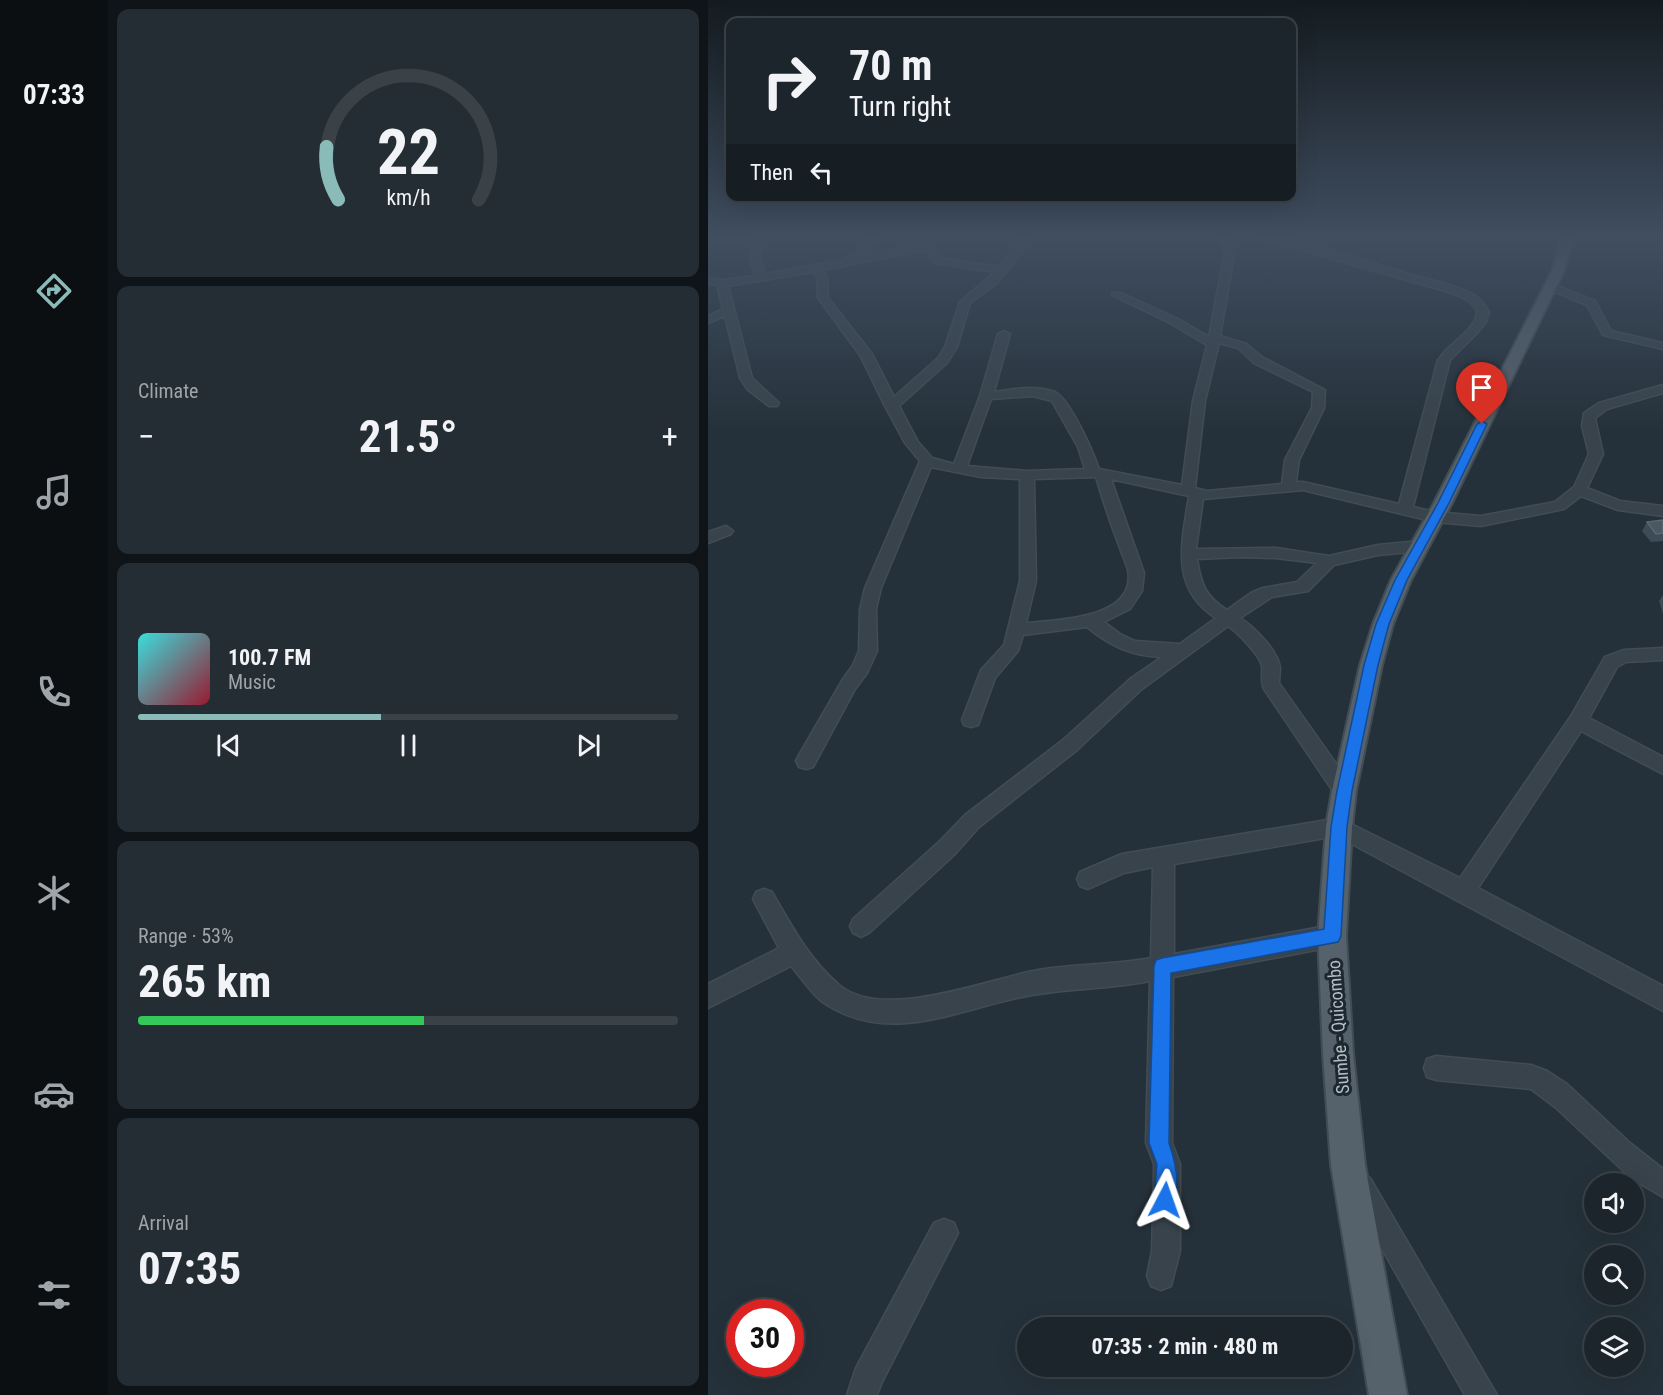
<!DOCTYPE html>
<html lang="en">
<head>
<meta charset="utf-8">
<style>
  body { margin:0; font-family:"Roboto Condensed",sans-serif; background:#252d34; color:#f1f3f6; height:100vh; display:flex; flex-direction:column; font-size:22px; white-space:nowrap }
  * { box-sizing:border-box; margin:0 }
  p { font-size:20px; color:#a0a5a9 }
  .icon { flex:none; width:33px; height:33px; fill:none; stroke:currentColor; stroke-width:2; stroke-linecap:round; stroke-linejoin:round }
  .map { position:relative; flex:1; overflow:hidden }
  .panel { display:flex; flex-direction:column; gap:9px; padding:9px; background:#0f1418; width:600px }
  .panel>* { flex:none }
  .hud { position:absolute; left:18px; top:18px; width:570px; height:183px; border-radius:12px; box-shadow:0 6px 24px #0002,0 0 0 2px #3a4248; background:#1c252c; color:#f1f3f6; overflow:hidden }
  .controls { position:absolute; left:876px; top:1173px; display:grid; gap:12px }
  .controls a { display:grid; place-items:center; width:60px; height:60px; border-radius:50%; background:#1c252c; box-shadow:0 6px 24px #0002,0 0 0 2px #3a4248; font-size:30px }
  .speed { position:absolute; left:18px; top:1299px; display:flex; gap:12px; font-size:30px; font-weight:700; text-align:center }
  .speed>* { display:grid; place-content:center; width:78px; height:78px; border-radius:50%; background:#1c252c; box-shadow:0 6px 24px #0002,0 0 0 2px #3a4248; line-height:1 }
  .speed .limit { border:9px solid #d22; background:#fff; color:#111 }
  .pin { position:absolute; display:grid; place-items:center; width:51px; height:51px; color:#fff; margin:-62px -26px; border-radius:50% 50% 50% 0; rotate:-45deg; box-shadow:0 0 6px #0007 }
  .pin .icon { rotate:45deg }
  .me { position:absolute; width:66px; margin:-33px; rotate:4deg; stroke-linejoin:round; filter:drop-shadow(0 0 4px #0008) }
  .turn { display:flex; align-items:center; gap:21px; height:126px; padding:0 24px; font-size:27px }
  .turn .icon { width:78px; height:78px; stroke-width:2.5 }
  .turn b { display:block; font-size:42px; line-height:51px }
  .then { display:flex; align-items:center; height:57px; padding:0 24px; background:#0003; gap:12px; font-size:22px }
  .big { font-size:45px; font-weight:700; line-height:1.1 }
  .panel .widget { flex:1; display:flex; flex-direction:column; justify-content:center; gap:9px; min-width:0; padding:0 21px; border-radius:12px; background:#252d34 }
  .panel .dial { align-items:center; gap:0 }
  .dial svg { height:156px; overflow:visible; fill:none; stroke:#3a4248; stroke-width:7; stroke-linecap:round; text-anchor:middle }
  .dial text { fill:#f1f3f6; stroke:none }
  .song { display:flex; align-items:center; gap:18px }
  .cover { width:72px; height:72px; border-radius:9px; background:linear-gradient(135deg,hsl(180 70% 55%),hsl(350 70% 35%)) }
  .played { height:6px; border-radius:3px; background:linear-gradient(90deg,#8bbbb9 45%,#3a4248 45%) }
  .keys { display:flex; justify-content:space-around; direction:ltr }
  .heat { display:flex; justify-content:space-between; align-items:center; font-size:33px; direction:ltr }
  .charge { height:9px; border-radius:4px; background:linear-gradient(90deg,#34c759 53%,#3a4248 0) }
  .trip { position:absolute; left:309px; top:1317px; width:336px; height:60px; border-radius:30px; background:#1c252c; box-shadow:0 6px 24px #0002,0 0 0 2px #3a4248; font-weight:700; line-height:60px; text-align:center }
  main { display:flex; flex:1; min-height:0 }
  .tabs { display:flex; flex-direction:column; width:108px; justify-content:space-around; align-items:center; background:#0b0f12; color:#a0a5a9 }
  .tabs .icon { width:42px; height:42px }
  .tabs .selected { color:#8bbbb9 }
  .tabs b { font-size:27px; color:#f1f3f6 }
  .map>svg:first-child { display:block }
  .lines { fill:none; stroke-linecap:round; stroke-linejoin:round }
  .minor-casing { stroke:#414c54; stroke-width:3 }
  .major-casing { stroke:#414c54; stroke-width:4 }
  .minor { fill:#38434b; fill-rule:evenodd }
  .major { fill:#56626b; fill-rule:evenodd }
  .wall { fill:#3d4c56 }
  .building { fill:#4a5862; stroke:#5a6872; stroke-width:1.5 }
  .route { fill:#1a73e8; stroke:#114b97; stroke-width:1.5 }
  .labels { text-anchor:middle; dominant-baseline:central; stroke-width:6; stroke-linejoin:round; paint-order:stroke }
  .street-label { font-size:18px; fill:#b4bec6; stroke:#1d2830 }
</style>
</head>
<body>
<main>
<nav class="tabs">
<b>07:33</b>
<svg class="icon selected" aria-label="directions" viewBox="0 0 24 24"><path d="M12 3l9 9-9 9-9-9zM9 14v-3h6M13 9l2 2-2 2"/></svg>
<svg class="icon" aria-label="music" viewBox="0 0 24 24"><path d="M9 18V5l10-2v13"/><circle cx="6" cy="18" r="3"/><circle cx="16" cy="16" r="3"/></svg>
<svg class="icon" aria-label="phone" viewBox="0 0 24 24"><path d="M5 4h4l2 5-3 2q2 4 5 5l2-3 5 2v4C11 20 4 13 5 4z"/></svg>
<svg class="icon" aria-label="climate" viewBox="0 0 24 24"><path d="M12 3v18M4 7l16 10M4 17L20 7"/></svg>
<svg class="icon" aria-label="car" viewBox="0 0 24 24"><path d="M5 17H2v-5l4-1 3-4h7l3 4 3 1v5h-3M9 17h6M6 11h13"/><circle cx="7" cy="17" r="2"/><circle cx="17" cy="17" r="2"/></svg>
<svg class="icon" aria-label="filters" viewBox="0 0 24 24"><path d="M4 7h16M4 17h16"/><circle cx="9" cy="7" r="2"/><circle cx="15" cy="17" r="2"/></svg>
</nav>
<section class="panel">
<div class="widget dial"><svg viewBox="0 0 100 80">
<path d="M14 69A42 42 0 1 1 86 69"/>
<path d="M14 69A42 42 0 0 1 8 42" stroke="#8bbbb9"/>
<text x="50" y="56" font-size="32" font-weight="700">22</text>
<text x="50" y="72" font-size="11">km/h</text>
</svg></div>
<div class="widget"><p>Climate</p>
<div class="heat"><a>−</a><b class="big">21.5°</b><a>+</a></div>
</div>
<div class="widget">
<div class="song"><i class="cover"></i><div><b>100.7 FM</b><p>Music</p></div></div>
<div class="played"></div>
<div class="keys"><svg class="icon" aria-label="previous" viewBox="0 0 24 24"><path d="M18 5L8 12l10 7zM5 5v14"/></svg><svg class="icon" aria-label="pause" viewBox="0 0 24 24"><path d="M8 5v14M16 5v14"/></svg><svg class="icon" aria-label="next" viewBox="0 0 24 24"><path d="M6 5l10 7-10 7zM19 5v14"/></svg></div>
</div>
<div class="widget"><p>Range · 53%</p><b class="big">265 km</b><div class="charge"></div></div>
<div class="widget"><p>Arrival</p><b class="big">07:35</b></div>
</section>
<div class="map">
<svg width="955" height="1395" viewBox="0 0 955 1395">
  <rect width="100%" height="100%" fill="#25313a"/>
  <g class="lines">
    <g class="minor-casing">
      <g id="minor">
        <path d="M 0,236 L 48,240 L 54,243 L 52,256 L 57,274 L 134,260 L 151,251 L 162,236 L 172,236 L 159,254 L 214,245 L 227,249 L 234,258 L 291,267 L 316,236 L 326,236 L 289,283 L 262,303 L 249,347 L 239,363 L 191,406 L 210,442 L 224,458 L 246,464 L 272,396 L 290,334 L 296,331 L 302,334 L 286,392 C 305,389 327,385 347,392 C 362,399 385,452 391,469 L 474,485 L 485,401 L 499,345 L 462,323 L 404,295 L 405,293 L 413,293 L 470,319 L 501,337 L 516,256 L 516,246 L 511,236 L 521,236 L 526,246 L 526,256 L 512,336 L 538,344 L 554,357 L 617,390 L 616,408 L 591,460 L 588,482 L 595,482 L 691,504 L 730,360 L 738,350 L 760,330 L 767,321 L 769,312 C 763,298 748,295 734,290 L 543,236 C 585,234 657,261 700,274 C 721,280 747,284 766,295 C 773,300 777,304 781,312 L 778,322 L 768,334 L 742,360 L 705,507 L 727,512 L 773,516 L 847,502 L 866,487 L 881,454 L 874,426 L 876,413 L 891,403 L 955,385 L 955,393 L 899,409 L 887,418 L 895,454 L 879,488 L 912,501 L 955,506 L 955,516 L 910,510 L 873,496 L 856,509 L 773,526 L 727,522 L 595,490 L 495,499 L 488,549 L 568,548 L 621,556 L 670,545 L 712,541 L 720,546 L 712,551 L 670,555 L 626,565 L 600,591 L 564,597 L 532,618 C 546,627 570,650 572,668 C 572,673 571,678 571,683 L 643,785 L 646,791 L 643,797 L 636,799 L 629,797 L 556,689 C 552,681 555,674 554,666 C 552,655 529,632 520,626 L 434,689 L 369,750 L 271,827 L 246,855 L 161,933 L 153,937 L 145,933 L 142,926 L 145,919 L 232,841 L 257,815 L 355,740 L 422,679 L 454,657 C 424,656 402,646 379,627 L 315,635 L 310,651 L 287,678 L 270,725 L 263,727 L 256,725 L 254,720 L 273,670 L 296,645 L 312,581 L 312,479 L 273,477 L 223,467 L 173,588 L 168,609 L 169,651 L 159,673 L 147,689 L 105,767 L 98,769 L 91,767 L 88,761 L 91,755 L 135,679 L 145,665 L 151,651 L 152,609 L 157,588 L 212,461 L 197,443 L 177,406 L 152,355 L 110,298 L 109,277 L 105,272 L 20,286 L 44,378 L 71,403 L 69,406 L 61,406 L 39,389 L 32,378 L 17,316 L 0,323 L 0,316 L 15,309 L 9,285 L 0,284 L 0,278 L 14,280 L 47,276 L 42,256 L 46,246 L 0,240 ZM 213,251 L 219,253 L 227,263 L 287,272 L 252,302 L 237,347 L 230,358 L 186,397 L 164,354 L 120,298 L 119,277 L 114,270 ZM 511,343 L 530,348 L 546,363 L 605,392 L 604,408 L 577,460 L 574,484 L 499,491 L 487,488 L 497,401 ZM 325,396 L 344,401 L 370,447 L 377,469 L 319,471 L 259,466 L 283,399 ZM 388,477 C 395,501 403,525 412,548 C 414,555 418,562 420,570 C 429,619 350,620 318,623 L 328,581 L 326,479 ZM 403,479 L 481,496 C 474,542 461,588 508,618 L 472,644 L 427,641 L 412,634 L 396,622 L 422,609 L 434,591 L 436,573 ZM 533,557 L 568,558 L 609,563 L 589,582 L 555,588 L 543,593 L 519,610 C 497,596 493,584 489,559 Z"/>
        <polygon points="841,283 887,301 903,331 955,343 955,349 895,335 879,305 837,288 836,286"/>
        <polygon points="18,526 25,531 23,534 0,543 0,532"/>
        <path d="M 955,648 L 955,660 L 918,662 L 909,667 L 881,718 L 955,757 L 955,774 L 873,731 L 770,888 L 955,986 L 955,1011 L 629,836 L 466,864 L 466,954 L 624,925 L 632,928 L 635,936 L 632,944 L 624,947 L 465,977 L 464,1143 L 472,1164 L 472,1251 L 463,1286 L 453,1290 L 443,1286 L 439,1276 L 444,1251 L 446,1176 L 446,1164 L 438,1143 L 442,981 C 403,989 363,988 324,995 C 253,1007 184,1048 116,1003 C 104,995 93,977 83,966 L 0,1008 L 0,984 L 71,948 L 45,899 L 48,892 L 56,889 L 64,892 C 83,925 101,959 130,984 C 171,1021 271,983 320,972 C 360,963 403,966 443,958 L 445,867 L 416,873 L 380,889 L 372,886 L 369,879 L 372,872 L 414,854 L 631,818 L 752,878 L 863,716 L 897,657 L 916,650 Z"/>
        <polygon points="728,1056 823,1065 839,1071 859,1084 922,1143 955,1169 955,1197 924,1179 847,1107 823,1089 728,1080 719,1077 716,1068 719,1059"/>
        <polygon points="653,1174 662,1178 789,1395 757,1395 644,1196 640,1187 644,1178"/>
        <polygon points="236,1219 246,1223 250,1233 173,1384 169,1395 139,1395 148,1368 226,1223"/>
      </g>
    </g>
    <g class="major-casing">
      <polygon id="major" points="854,236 866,236 856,271 744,503 703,580 685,624 674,665 648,791 644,827 638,936 645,1053 657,1165 699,1395 661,1395 623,1165 615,1053 610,936 618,827 624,791 652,665 665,624 683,580 726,503 844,271"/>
    </g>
    <use href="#minor" class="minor"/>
    <use href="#major" class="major"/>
  </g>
  <g class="wall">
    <polygon points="955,520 955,541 943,542 934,531 939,522"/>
    <polygon points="955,595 955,614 951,601"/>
  </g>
  <polygon class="building" points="955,520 955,533 948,534 939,522"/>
  <linearGradient id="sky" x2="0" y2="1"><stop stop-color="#141b20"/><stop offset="0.55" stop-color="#404e60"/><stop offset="1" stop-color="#404e60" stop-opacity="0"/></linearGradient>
  <rect width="955" height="431" fill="url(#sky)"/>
  <path class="route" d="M 774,421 L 779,424 L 741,503 L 699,580 L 681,624 L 670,665 L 644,791 L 639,827 L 633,936 L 630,942 L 463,973 L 461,1143 C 468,1163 473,1187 464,1207 L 457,1210 L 449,1207 L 446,1200 L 449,1164 L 441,1143 L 446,966 L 448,960 L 454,958 L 616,929 L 623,827 L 629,791 L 656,665 L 668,624 L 687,580 L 730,503 L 769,424 Z"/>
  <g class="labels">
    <g class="street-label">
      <text transform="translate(630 1027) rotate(-94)">Sumbe - Quicombo</text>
    </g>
  </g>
</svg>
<div class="controls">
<a><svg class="icon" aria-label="sound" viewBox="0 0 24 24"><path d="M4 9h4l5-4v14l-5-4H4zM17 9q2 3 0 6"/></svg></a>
<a><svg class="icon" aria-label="search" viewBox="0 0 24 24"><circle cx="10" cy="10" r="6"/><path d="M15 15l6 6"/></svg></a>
<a><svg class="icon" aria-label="layers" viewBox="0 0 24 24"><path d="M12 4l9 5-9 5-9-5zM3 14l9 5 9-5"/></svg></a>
</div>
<div class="speed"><div class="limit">30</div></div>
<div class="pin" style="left:774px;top:424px;background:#d93025"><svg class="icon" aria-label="arrive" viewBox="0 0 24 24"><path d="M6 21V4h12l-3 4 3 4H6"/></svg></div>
<svg class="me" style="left:457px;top:1200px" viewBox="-20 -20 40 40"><path d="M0-17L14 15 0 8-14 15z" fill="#1a73e8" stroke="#fff" stroke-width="4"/></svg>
<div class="trip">07:35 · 2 min · 480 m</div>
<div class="hud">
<div class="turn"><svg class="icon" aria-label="right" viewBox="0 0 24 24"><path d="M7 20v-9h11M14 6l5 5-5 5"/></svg><div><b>70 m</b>Turn right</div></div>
<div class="then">Then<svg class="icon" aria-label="left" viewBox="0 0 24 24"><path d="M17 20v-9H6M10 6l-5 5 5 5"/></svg></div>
</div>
</div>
</main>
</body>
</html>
